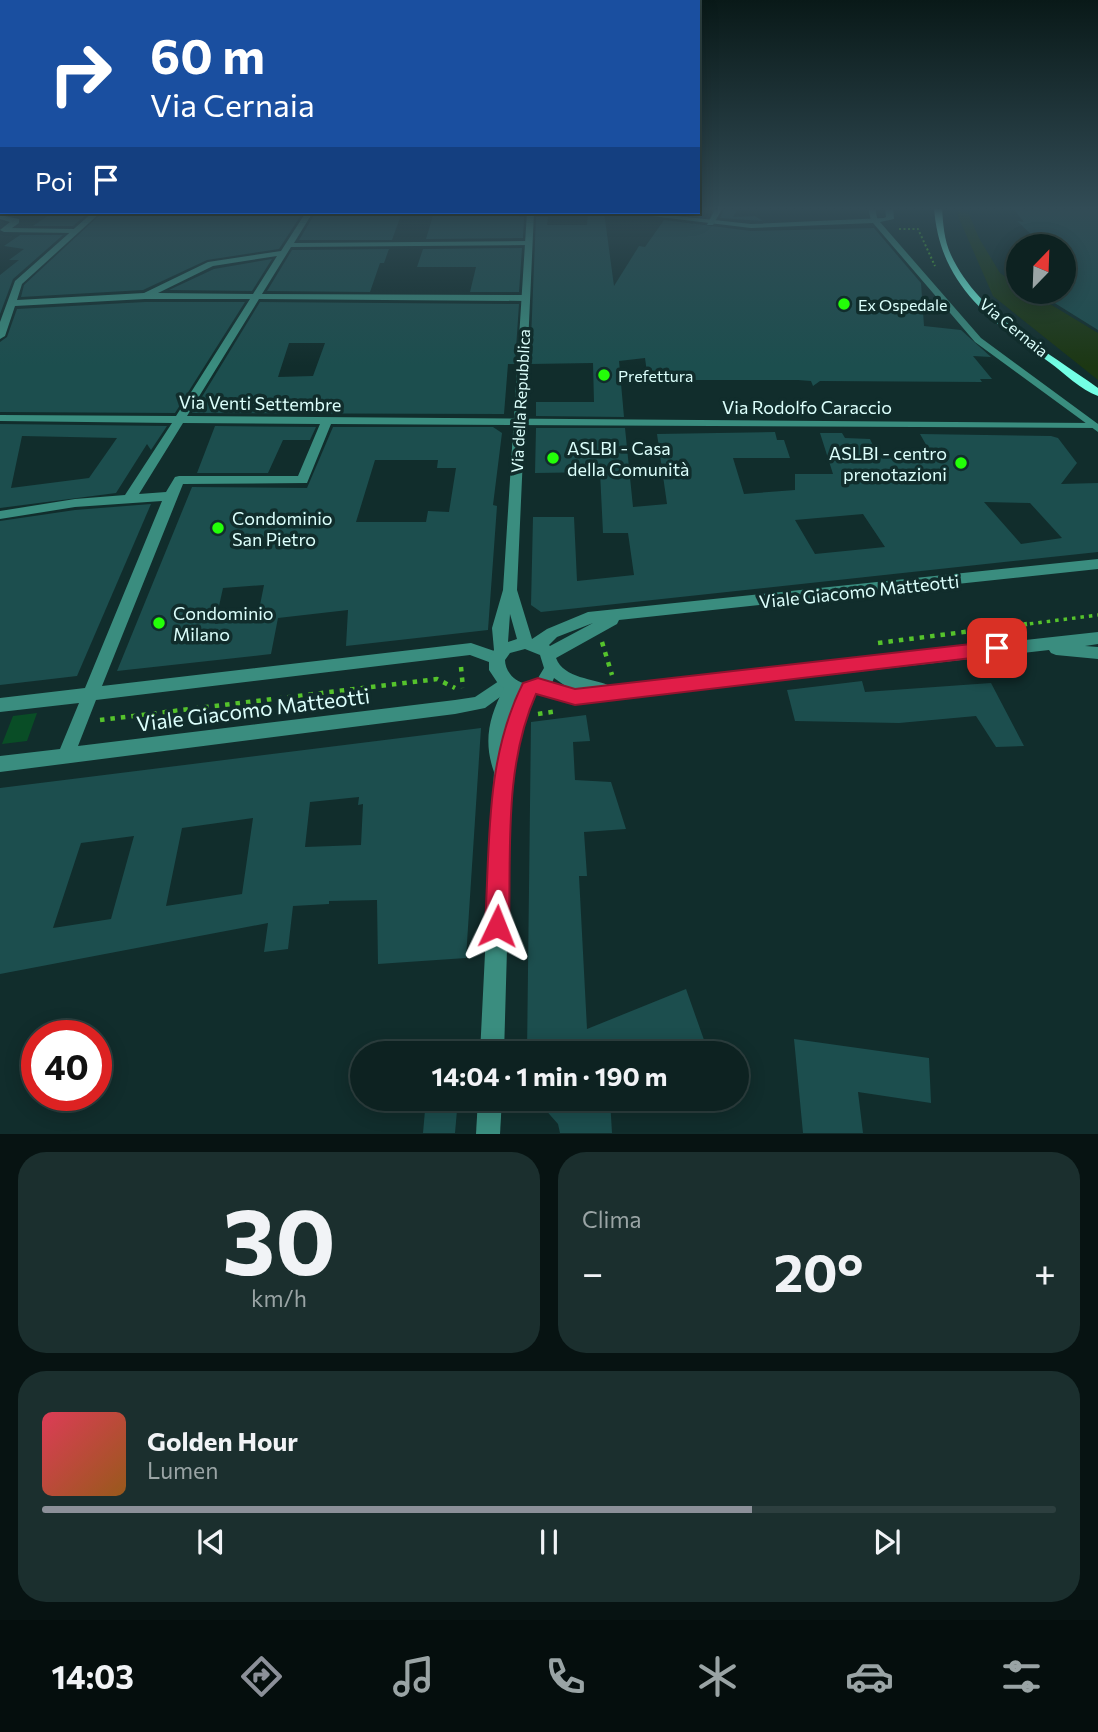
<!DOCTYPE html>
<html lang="it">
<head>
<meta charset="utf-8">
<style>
  body { margin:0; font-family:Commissioner,sans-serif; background:#1b2f2e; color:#f1f3f6; height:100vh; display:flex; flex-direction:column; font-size:26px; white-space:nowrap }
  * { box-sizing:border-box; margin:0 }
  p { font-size:23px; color:#9aa4a5 }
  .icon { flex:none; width:38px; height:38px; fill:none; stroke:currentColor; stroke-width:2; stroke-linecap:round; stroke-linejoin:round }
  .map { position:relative; height:1134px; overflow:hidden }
  .details { display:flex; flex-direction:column; gap:18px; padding:18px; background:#071312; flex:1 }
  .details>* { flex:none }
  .guide { position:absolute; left:0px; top:0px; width:700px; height:214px; box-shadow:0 4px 18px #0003,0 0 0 2px #2d3f3f; background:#1a4fa0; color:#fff; overflow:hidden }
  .needle { width:46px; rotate:23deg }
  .controls { position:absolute; left:1006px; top:234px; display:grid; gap:14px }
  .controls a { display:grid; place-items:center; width:70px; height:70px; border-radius:50%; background:#0d2221; box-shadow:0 4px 18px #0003,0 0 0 2px #2d3f3f; font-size:35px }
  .speed { position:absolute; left:21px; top:1020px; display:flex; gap:14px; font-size:35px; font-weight:700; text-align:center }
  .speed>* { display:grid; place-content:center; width:91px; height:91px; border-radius:50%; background:#0d2221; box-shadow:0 4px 18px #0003,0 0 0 2px #2d3f3f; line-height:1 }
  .speed .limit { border:10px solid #d22; background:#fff; color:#111 }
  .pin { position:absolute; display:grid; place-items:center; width:60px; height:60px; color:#fff; margin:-30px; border-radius:14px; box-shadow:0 4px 10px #0006 }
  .me { position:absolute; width:77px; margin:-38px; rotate:2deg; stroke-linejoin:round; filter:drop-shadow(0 0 5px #0008) }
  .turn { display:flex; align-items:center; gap:24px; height:147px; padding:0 35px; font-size:32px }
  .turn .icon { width:91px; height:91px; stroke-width:2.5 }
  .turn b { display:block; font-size:49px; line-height:60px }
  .then { display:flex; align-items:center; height:66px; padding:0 35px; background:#0003; gap:14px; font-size:26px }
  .big { font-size:52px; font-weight:700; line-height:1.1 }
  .details .tile { flex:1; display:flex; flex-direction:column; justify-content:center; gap:10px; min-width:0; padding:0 24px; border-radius:28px; background:#1b2f2e }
  .details .dial { align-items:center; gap:0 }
  .dial b { font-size:91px; line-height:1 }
  .song { display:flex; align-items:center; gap:21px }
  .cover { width:84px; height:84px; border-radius:10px; background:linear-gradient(135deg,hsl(350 70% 55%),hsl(30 70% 35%)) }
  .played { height:7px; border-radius:4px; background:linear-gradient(90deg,#8c9099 70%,#2d3f3f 70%) }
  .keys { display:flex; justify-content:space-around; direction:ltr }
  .heat { display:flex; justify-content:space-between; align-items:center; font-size:38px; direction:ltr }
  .details .tiles { flex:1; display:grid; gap:18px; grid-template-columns:1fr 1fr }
  .tile:last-child { grid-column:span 2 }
  .trip { position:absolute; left:350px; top:1041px; width:399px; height:70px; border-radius:35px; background:#0d2221; box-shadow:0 4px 18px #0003,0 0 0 2px #2d3f3f; font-weight:700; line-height:70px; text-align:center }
  .menu { display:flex; height:112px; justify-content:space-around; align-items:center; background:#050e0d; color:#9aa4a5 }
  .menu .icon { width:49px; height:49px }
  .menu .active { color:#8c9099 }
  .menu b { font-size:32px; color:#f1f3f6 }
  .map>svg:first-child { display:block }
  .green { fill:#1c3713 }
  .water { fill:#094d26 }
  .building { fill:#1c4e4e; fill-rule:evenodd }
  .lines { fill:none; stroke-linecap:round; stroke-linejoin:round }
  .path-far2 { stroke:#55c32c; stroke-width:2; stroke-dasharray:2 2.5; stroke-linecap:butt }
  .path-far1 { stroke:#55c32c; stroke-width:3.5; stroke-dasharray:3.5 5; stroke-linecap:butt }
  .path { stroke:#55c32c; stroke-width:4.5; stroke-dasharray:4.5 6; stroke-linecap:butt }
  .pedestrian { fill:#3a8d7f; fill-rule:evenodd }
  .minor { fill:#3a8d7f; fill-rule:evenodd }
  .tertiary { fill:#3a8d7f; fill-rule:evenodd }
  .secondary { fill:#73ffe5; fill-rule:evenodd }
  .route { fill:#e11d48; stroke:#92132f; stroke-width:2 }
  .poi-dot { fill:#23ff08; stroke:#112d2c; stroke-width:2.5 }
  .labels { text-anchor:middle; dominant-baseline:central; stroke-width:7; stroke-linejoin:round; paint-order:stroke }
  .far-poi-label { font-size:16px; fill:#dcfffc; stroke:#112d2c; text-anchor:start }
  .far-street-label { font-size:16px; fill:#dcfffc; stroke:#112d2c }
  .street-label { font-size:18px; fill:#dcfffc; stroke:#112d2c }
  .poi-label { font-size:18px; fill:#dcfffc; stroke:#112d2c; text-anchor:start }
  .near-street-label { font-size:21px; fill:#dcfffc; stroke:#112d2c }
</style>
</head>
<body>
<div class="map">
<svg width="1098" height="1134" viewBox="0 0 1098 1134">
  <rect width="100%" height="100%" fill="#112d2c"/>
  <polygon class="green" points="954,207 966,207 979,238 1000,273 1018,285 1018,292 1030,292 1098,333 1098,380 993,296"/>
  <polygon class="water" points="37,713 27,741 2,744 13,716"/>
  <g class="building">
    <polygon points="725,207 737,209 733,217 755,216 763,221 720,218"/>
    <polygon points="1012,207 1098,207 1098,330 1037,292 1064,292 1064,247 1026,247 1035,238 1017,221 1024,222"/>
    <polygon points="53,212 89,212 73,226 33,226"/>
    <polygon points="103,212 303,212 279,249 207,260 143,290 21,297 24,285"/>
    <polygon points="316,212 402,212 392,240 299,240"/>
    <polygon points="434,212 519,212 519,217 524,217 523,238 426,239"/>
    <polygon points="588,212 604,212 614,286 639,246 645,247 664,220 751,231 874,228 921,283 924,326 961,330 991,357 973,356 992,379 980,379 982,382 820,381 813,386 811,381 798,380 648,380 645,358 619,361 624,417 536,416 536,402 594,402 593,363 530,364 536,217 548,217 547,225 587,225"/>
    <polygon points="20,235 63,235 13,279 0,314 0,275 19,260 9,260 24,249 4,246"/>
    <polygon points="522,248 519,292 470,292 476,267 417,267 423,249"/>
    <polygon points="389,249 384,263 380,263 370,292 267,291 292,250"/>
    <polygon points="272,259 252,291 169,290 214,269"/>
    <polygon points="145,302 245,302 175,413 0,412 0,342 7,337 17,309"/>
    <path d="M 260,302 L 519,304 L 515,364 L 508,364 L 504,414 L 192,413 ZM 289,343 L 325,343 L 313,376 L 278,377 Z"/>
    <path d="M 0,424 L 167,426 L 151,450 L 147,444 L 116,493 L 0,508 ZM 22,436 L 117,438 L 89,478 L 11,488 Z"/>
    <polygon points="215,426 316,427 310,440 283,440 268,473 197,473"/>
    <path d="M 333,427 L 493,427 L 502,433 L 493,505 L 497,506 L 488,630 L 346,646 L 348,610 L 278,618 L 271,654 L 117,671 L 192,487 L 307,488 ZM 375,460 L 438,460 L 437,468 L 456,468 L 449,512 L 428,511 L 426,522 L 356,522 ZM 264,585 L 257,620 L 215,624 L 223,588 Z"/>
    <path d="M 536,428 L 625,428 L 633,507 L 667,504 L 657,434 L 775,432 L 777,440 L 784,440 L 790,458 L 733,458 L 744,494 L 795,490 L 795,474 L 833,474 L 820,433 L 842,433 L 845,438 L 870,439 L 878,456 L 933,457 L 920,434 L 1051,436 L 1058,438 L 1077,463 L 1061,484 L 1098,483 L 1098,552 L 541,612 L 531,605 L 533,517 L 574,517 L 577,581 L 634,575 L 628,533 L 603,533 L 600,472 L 535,473 ZM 984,502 L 1030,503 L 1062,538 L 1021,544 ZM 863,514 L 885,547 L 815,554 L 795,520 Z"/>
    <polygon points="151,504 77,676 0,685 0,521 75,510"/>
    <polygon points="862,681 865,692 991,683 1024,746 996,747 976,716 899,723 795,721 787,690"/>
    <polygon points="586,715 590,741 573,742 575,780 611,782 626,829 584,832 587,876 579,876 587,1029 686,989 709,1054 527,1054 531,722"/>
    <path d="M 481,728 L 466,958 L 378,964 L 377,900 L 329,901 L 329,904 L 293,906 L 288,949 L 264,952 L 268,923 L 0,974 L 0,788 ZM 359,797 L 358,805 L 363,804 L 361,845 L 305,847 L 310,802 ZM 253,818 L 242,894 L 166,906 L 182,828 ZM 134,836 L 111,919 L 53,928 L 81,843 Z"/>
    <polygon points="794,1039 929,1058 931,1103 858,1092 863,1133 803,1133"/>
    <polygon points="426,1099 458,1099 455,1133 423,1133"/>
    <polygon points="536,1099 610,1099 612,1133 560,1133 558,1124"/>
  </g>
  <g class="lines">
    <polyline class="path-far2" points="899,229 918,229 935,266"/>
    <polyline class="path-far1" points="1013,626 1098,615"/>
    <g class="path">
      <polyline points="602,642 612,675"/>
      <polyline points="878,643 1027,624"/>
      <polyline points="461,667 463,688"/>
      <polyline points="538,714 558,711"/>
      <polyline points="100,720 437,679 455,688"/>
    </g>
    <polygon class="pedestrian" points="0,215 19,219 19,223 12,228 75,229 79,231 75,233 4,232 0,230 10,222 0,219"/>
    <g class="minor">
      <polygon points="716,207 723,207 713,225 707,225"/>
      <polygon points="868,207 875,207 878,223 871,221"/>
      <path d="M 93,212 L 101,212 L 22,284 L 17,300 L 144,293 L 208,262 L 281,251 L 306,212 L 313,212 L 294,243 L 528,241 L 532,243 L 528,245 L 291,247 L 262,294 L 526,295 L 530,298 L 526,301 L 259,299 L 187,416 L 1094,423 L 1098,424 L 1098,428 L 331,424 L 307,483 L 183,484 L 102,686 L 471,643 L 503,654 L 505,659 L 503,664 L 497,665 L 470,655 L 96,700 L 78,746 L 455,700 L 475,697 L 505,677 L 511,679 L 513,684 L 511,689 L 485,708 L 455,714 L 0,772 L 0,756 L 60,749 L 79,703 L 0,712 L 0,698 L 85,688 L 162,501 L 75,507 L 0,519 L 0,511 L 75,499 L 125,495 L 172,423 L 0,421 L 0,415 L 176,416 L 250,299 L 145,299 L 15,306 L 5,336 L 0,339 L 0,322 L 15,281 ZM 277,256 L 253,294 L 158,293 L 213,266 ZM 183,423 L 320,424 L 298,476 L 179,476 L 175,477 L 166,492 L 139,494 Z"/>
    </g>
    <g class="tertiary">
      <polygon points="885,207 893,207 894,219 880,222 981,338 1098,424 1098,432 975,342 873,223 751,228 618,212 640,212 751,224 884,218 886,217"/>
      <path d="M 527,212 L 534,212 L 517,590 L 532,639 L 547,629 L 588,612 L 1098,559 L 1098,569 L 619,620 L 617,624 L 556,658 C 564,679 594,678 610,686 L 1098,632 L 1098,644 L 1085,646 L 1098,647 L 1098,659 L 1056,655 L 1051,653 L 1049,650 L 575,704 L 539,693 L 534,695 L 524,718 L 512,774 L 504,1054 L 480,1054 L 494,772 C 483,741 489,717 504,688 L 499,685 L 489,670 L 489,658 L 494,650 L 492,628 L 503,590 ZM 510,614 L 517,639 L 508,642 ZM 593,623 L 550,646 L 549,645 L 557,637 ZM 525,649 L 540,655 L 544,668 C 542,671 540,675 538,678 C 524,692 505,675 505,660 L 510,653 ZM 554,678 L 567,687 L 577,690 L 552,683 ZM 517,695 L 518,695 L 505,729 Z"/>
      <polygon points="478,1099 502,1099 500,1134 476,1134"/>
    </g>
    <path class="secondary" d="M 934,207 L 942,207 C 943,223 944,240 951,255 C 979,315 1047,351 1098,388 L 1098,396 C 1081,390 1064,373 1049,362 C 991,321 939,285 934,207 Z"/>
  </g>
  <linearGradient id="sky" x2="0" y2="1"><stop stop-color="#091918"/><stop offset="0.57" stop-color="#324c56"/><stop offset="1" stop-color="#324c56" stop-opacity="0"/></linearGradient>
  <rect width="1098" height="366" fill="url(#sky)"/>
  <path class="route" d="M 997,641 L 1006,648 L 997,655 L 575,705 L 536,694 C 504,766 511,849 509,926 L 505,935 L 497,938 L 489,935 L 485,926 C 490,844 485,759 523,683 L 538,678 L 575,689 Z"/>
  <g class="poi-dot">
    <circle cx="844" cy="304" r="7"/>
    <circle cx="604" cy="375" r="7"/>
    <circle cx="553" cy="458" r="7"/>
    <circle cx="961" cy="463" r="7"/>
    <circle cx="218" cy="528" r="7"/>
    <circle cx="159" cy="623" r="7"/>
  </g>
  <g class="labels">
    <g class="far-poi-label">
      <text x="858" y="304">Ex Ospedale</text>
      <text x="618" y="375">Prefettura</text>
    </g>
    <g class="far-street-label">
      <text transform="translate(1014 327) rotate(39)">Via Cernaia</text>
      <text transform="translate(520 401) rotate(-87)">Via della Repubblica</text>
    </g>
    <g class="street-label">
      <text transform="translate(260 403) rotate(1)">Via Venti Settembre</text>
      <text x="807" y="407">Via Rodolfo Caraccio</text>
      <text transform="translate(859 591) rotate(-6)">Viale Giacomo Matteotti</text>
    </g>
    <g class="poi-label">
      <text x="567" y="448">ASLBI - Casa<tspan x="567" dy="21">della Comunità</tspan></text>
      <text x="947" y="453" text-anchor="end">ASLBI - centro<tspan x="947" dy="21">prenotazioni</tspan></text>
      <text x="232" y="518">Condominio<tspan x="232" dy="21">San Pietro</tspan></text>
      <text x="173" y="613">Condominio<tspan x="173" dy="21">Milano</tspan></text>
    </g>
    <g class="near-street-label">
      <text transform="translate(253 709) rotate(-7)">Viale Giacomo Matteotti</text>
    </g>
  </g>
</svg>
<div class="controls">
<a><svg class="needle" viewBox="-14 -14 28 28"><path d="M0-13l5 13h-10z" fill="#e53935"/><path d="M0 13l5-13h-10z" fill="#9aa4a5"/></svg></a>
</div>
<div class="speed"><div class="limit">40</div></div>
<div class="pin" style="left:997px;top:648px;background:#d93025"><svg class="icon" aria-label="arrive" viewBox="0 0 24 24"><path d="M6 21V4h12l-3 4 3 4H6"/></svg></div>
<svg class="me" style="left:497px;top:926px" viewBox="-20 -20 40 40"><path d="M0-17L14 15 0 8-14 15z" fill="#e11d48" stroke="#fff" stroke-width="4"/></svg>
<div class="trip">14:04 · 1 min · 190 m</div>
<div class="guide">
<div class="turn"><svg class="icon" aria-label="right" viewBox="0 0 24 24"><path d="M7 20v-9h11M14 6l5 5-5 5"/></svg><div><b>60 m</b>Via Cernaia</div></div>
<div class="then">Poi<svg class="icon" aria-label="arrive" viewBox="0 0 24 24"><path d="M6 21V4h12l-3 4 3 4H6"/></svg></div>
</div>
</div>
<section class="details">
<div class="tiles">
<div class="tile dial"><b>30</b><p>km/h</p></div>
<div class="tile"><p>Clima</p>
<div class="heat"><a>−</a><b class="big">20°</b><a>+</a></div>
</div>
<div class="tile">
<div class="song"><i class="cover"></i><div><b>Golden Hour</b><p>Lumen</p></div></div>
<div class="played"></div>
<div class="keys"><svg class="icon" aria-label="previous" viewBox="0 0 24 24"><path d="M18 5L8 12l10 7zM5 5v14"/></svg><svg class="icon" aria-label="pause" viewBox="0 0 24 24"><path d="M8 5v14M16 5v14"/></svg><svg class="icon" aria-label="next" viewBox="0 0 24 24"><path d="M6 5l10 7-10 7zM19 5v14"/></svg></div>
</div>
</div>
</section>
<nav class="menu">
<b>14:03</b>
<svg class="icon active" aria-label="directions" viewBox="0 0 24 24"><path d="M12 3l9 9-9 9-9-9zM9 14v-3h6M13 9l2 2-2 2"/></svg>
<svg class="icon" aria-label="music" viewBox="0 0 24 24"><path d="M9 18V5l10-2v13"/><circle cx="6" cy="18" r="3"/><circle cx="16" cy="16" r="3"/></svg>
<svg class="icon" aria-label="phone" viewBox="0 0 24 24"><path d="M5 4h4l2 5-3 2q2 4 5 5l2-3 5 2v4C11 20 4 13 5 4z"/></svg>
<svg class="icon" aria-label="climate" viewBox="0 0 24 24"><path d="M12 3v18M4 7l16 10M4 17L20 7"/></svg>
<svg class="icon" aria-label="car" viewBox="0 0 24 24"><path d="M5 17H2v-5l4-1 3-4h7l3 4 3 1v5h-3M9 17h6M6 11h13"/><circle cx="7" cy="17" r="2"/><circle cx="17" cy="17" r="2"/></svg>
<svg class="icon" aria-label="filters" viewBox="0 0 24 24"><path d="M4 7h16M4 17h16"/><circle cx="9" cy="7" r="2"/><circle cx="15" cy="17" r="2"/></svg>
</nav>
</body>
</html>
